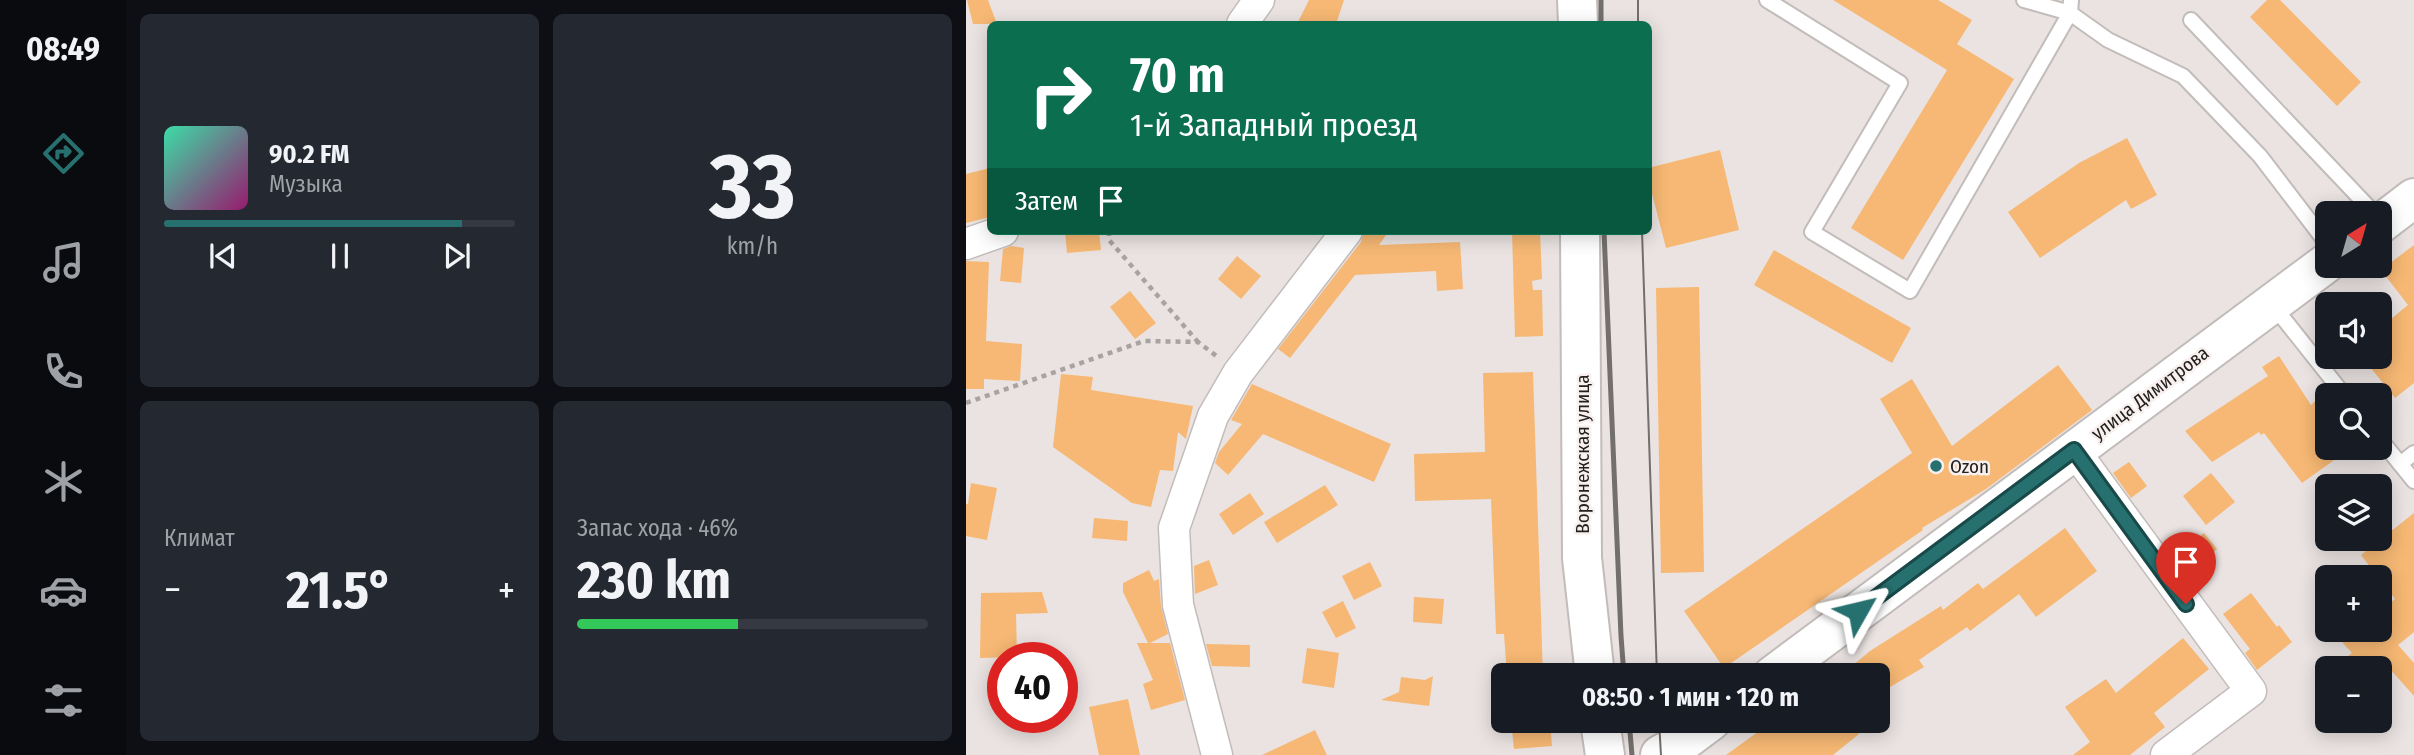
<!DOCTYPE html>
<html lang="ru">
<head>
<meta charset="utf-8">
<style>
  body { margin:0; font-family:"Fira Sans Condensed",sans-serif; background:#242831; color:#f1f3f6; height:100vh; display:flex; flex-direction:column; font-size:26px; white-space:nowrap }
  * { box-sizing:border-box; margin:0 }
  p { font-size:23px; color:#9ea1a6 }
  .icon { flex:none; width:38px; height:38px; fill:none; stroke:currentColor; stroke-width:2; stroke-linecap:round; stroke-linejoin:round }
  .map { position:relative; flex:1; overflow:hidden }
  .details { display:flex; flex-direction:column; gap:14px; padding:14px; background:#0d0f14; width:840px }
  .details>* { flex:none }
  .hud { position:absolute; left:21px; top:21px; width:665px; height:214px; border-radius:10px; box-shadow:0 4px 18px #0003; background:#0b6e4f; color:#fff; overflow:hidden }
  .needle { width:46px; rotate:37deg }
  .tools { position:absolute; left:1349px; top:201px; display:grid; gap:14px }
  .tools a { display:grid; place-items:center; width:77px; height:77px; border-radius:10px; background:#171b24; box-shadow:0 4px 18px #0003; font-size:35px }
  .speed { position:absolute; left:21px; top:642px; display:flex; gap:14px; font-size:35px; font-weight:700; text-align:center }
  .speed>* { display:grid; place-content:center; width:91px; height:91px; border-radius:50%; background:#171b24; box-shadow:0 4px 18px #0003; line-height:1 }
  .speed .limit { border:10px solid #d22; background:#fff; color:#111 }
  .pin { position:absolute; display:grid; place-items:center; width:60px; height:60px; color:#fff; margin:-72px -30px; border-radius:50% 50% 50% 0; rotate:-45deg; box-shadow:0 0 7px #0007 }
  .pin .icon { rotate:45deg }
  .me { position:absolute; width:77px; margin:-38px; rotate:53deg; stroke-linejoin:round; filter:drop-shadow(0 0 5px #0008) }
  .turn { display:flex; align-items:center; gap:24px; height:147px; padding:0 28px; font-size:32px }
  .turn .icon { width:91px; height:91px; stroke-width:2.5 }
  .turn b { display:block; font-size:49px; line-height:60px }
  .then { display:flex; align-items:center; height:66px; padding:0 28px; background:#0003; gap:14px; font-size:26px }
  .big { font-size:52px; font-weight:700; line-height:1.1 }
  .details .widget { flex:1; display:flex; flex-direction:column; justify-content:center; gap:10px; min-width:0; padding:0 24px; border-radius:10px; background:#242831 }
  .details .dial { align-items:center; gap:0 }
  .dial b { font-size:91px; line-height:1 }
  .song { display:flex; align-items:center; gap:21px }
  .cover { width:84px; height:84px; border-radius:10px; background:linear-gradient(135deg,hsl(160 70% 55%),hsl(320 70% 35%)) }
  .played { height:7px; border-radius:4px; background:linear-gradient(90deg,#267170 85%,#363941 85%) }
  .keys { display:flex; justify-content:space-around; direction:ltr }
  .heat { display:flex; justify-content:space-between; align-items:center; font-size:38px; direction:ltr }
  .charge { height:10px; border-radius:5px; background:linear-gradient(90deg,#34c759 46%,#363941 0) }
  .details .tiles { flex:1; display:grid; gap:14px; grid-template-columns:repeat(2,1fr) }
  .trip { position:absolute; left:525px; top:663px; width:399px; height:70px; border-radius:10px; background:#171b24; box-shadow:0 4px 18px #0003; font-weight:700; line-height:70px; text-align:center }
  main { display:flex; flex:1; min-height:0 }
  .tab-bar { display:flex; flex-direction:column; width:126px; justify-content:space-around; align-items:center; background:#090b0e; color:#9ea1a6 }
  .tab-bar .icon { width:49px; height:49px }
  .tab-bar .active { color:#267170 }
  .tab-bar b { font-size:32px; color:#f1f3f6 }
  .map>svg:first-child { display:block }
  .building { fill:#f6b874 }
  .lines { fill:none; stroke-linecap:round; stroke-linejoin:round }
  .lane-casing { stroke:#c2bcba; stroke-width:18 }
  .street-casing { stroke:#c2bcba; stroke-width:33 }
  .secondary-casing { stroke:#c2bcba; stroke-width:42 }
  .path { stroke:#a8a2a1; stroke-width:4.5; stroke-dasharray:5 5; stroke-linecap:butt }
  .lane { stroke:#fff; stroke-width:14 }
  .street { stroke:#fff; stroke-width:30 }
  .secondary { stroke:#fff; stroke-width:38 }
  .tram { stroke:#736f6d; stroke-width:2 }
  .rail { stroke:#736f6d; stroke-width:5 }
  .route-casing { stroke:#194949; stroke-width:18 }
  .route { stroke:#267170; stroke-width:12 }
  .poi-dot { fill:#267170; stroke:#f8f0ee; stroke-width:2.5 }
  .labels { text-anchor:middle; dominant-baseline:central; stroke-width:5; stroke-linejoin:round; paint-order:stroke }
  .street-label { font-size:19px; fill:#232120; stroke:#f8f0ee }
  .poi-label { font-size:19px; fill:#232120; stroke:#f8f0ee; text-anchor:start }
</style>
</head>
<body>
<main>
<nav class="tab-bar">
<b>08:49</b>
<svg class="icon active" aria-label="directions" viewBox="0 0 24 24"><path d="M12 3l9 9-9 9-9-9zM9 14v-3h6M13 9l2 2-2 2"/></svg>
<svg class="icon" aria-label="music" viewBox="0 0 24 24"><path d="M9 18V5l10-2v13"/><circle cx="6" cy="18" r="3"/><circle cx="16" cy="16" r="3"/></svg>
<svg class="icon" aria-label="phone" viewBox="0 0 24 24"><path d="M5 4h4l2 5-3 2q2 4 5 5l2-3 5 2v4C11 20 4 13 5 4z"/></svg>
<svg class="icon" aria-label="climate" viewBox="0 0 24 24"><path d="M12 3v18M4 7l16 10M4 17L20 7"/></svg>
<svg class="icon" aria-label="car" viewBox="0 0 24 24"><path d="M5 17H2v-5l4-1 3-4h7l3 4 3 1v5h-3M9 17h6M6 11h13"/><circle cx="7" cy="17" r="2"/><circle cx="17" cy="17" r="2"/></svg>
<svg class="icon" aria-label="filters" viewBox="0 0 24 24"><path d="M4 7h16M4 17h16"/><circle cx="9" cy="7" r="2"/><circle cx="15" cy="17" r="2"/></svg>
</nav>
<section class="details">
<div class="tiles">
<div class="widget">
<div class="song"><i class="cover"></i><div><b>90.2 FM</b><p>Музыка</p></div></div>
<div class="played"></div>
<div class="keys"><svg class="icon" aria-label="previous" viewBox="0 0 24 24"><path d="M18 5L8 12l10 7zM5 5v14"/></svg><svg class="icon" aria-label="pause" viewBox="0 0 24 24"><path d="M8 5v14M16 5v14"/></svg><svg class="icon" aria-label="next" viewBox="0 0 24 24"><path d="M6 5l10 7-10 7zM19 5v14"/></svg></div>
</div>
<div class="widget dial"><b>33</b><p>km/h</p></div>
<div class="widget"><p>Климат</p>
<div class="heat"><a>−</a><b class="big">21.5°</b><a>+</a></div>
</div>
<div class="widget"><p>Запас хода · 46%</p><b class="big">230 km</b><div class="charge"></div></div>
</div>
</section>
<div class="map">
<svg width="1448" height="755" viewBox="0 0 1448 755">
  <rect width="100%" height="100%" fill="#eae3e1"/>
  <g class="building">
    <polygon points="1,0 22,0 31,24 7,24"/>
    <polygon points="343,0 378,0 370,24 331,24"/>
    <polygon points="867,0 972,0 1006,20 991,44 1048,79 937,260 885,228 981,70"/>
    <polygon points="1301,0 1314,0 1395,82 1371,106 1284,17"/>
    <polygon points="1161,138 1191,195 1165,209 1160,200 1074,258 1042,212 1113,163"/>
    <polygon points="754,150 773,230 700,248 682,178 682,168"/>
    <polygon points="24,168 24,217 0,223 0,174"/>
    <polygon points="99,231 133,231 135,250 101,253"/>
    <polygon points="398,231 423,231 413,245 494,242 497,289 471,291 470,271 389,275 324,358 312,349 395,242"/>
    <polygon points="546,231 574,231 576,279 566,281 567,290 576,290 577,336 549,337"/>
    <polygon points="1448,245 1448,383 1429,398 1396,357 1414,357 1414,328 1442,305 1415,270"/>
    <polygon points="45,246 58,248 55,283 34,281 37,249"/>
    <polygon points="808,250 945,328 926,363 788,285"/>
    <polygon points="271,256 295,276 275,299 252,279"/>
    <polygon points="0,261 23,262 20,341 56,344 54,381 18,379 18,389 0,389"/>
    <polygon points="733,287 738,572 695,573 690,288"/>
    <polygon points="164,291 190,323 169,339 144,307"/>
    <polygon points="1313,356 1345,405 1351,399 1362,409 1362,448 1385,448 1336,483 1298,433 1295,435 1293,432 1246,462 1219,431 1302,376 1296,367"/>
    <polygon points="1092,365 1126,410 1020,489 956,528 957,530 758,668 718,611 946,453 914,399 946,379 986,446"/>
    <polygon points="567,372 577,676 541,676 538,634 530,634 525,499 449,501 448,454 519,452 517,373"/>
    <polygon points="95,374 127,377 125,390 227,406 220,439 212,432 207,471 194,470 185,507 166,503 87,447"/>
    <polygon points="286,384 425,444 408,482 297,434 262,475 249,463 253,452 276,424 265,420"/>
    <polygon points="1163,462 1181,486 1165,498 1147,473"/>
    <polygon points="1245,473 1269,502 1240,525 1217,496"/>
    <polygon points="5,483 31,488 21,540 0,536 0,504 2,504"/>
    <polygon points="359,485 372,505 311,543 298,522"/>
    <polygon points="284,493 298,514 267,535 253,514"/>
    <polygon points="1448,513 1448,632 1432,645 1448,663 1448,696 1415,659 1403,668 1367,668 1386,653 1376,642 1391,630 1414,630 1414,611 1429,599 1395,555"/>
    <polygon points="128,518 162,521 161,541 126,538"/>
    <polygon points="1099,528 1131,571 1070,617 1053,594 1004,631 1001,627 953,660 958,667 912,694 912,676 874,676 904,651 975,606 977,610 1012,583 1017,589"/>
    <polygon points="1238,533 1251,549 1227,569 1214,552"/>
    <polygon points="243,560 252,585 229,594 228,566"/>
    <polygon points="404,562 416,586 388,600 376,576"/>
    <polygon points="183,570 188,581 193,579 195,606 202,634 184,643 204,643 219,700 185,710 177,684 187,680 171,643 182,643 157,592 157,583"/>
    <polygon points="76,592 82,613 50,614 51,657 14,658 15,593"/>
    <polygon points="1285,593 1311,627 1313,625 1326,642 1291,670 1279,653 1284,649 1257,614"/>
    <polygon points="448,597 478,599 476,624 447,622"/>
    <polygon points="377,601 390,628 370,638 356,612"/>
    <polygon points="1217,638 1243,669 1188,713 1199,727 1164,755 1107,755 1124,742 1099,707 1140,679 1150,693"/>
    <polygon points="240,644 284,645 284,667 246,666"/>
    <polygon points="341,648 373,653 368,688 336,683"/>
    <polygon points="467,676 463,706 415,700 433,692 435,677 459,680"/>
    <polygon points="162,699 174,755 133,755 123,707"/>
    <polygon points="545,721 584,721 586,746 548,749"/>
    <polygon points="807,721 882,721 893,734 867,755 760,755"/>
    <polygon points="349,730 361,755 296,755"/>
  </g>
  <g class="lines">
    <g class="lane-casing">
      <g id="lane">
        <polyline points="801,0 934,83 846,232 944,291 1104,13 1105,0"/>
        <polyline points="1058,0 1104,13 1142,40 1217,76 1294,156 1362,245"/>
        <polyline points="1225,20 1409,214"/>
        <polyline points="1306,304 1379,396"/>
        <polyline points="1414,439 1448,481"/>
        <polyline points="1434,464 1448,453"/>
      </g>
    </g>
    <g class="street-casing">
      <g id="street">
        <polyline points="276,24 293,0"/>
        <polyline points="0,244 37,231"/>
        <polyline points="1108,450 1285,691 1200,755"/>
        <polyline points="251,755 212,605 208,528 247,416 272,373 381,231"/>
      </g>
    </g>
    <g class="secondary-casing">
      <g id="secondary">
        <polyline points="611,0 612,24"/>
        <polyline points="1414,224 1448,198"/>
        <polyline points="614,231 616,558 629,676"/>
        <polyline points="806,676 1362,262"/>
        <polyline points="634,721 639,755"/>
        <polyline points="694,755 714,744 745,721"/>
      </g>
    </g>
    <g class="path">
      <polyline points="143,231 143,240 232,342"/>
      <polyline points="0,403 178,341 232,342 253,358"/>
    </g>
    <use href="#lane" class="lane"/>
    <use href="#street" class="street"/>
    <use href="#secondary" class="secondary"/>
    <g class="tram">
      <polyline points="672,0 672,24"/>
      <polyline points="676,231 691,676"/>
      <polyline points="693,721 695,755"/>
    </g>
    <g class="rail">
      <polyline points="635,24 635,0"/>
      <polyline points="638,231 655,636 658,676"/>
      <polyline points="663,721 666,755"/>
    </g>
  </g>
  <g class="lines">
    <g class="route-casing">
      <polyline id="route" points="892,611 1108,450 1220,604"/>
    </g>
    <use href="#route" class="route"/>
  </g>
  <circle class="poi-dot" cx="970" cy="466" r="7"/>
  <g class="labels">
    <g class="street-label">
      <text transform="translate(1184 393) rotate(-37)">улица Димитрова</text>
      <text transform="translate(616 454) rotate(-90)">Воронежская улица</text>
    </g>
    <g class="poi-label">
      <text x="984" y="466">Ozon</text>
    </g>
  </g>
</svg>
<div class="tools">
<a><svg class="needle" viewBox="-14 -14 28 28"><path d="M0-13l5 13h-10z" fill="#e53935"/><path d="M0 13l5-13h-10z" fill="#9ea1a6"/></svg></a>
<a><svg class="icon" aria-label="sound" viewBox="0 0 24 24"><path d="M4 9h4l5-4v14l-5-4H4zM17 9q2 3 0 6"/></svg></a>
<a><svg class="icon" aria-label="search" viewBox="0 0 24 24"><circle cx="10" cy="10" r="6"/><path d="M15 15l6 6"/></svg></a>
<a><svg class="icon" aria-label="layers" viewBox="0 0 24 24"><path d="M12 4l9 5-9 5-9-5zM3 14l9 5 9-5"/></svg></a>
<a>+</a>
<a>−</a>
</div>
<div class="speed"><div class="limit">40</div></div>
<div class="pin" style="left:1220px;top:604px;background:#d93025"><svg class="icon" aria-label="arrive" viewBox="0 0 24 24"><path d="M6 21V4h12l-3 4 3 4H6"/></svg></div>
<svg class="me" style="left:892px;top:611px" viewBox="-20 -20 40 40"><path d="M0-17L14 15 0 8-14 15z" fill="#267170" stroke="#fff" stroke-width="4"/></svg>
<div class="trip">08:50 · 1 мин · 120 m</div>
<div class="hud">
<div class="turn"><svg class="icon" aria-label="right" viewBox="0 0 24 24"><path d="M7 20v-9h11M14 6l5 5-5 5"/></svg><div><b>70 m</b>1-й Западный проезд</div></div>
<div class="then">Затем<svg class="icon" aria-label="arrive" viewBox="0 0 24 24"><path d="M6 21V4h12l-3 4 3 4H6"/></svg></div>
</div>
</div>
</main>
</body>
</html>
